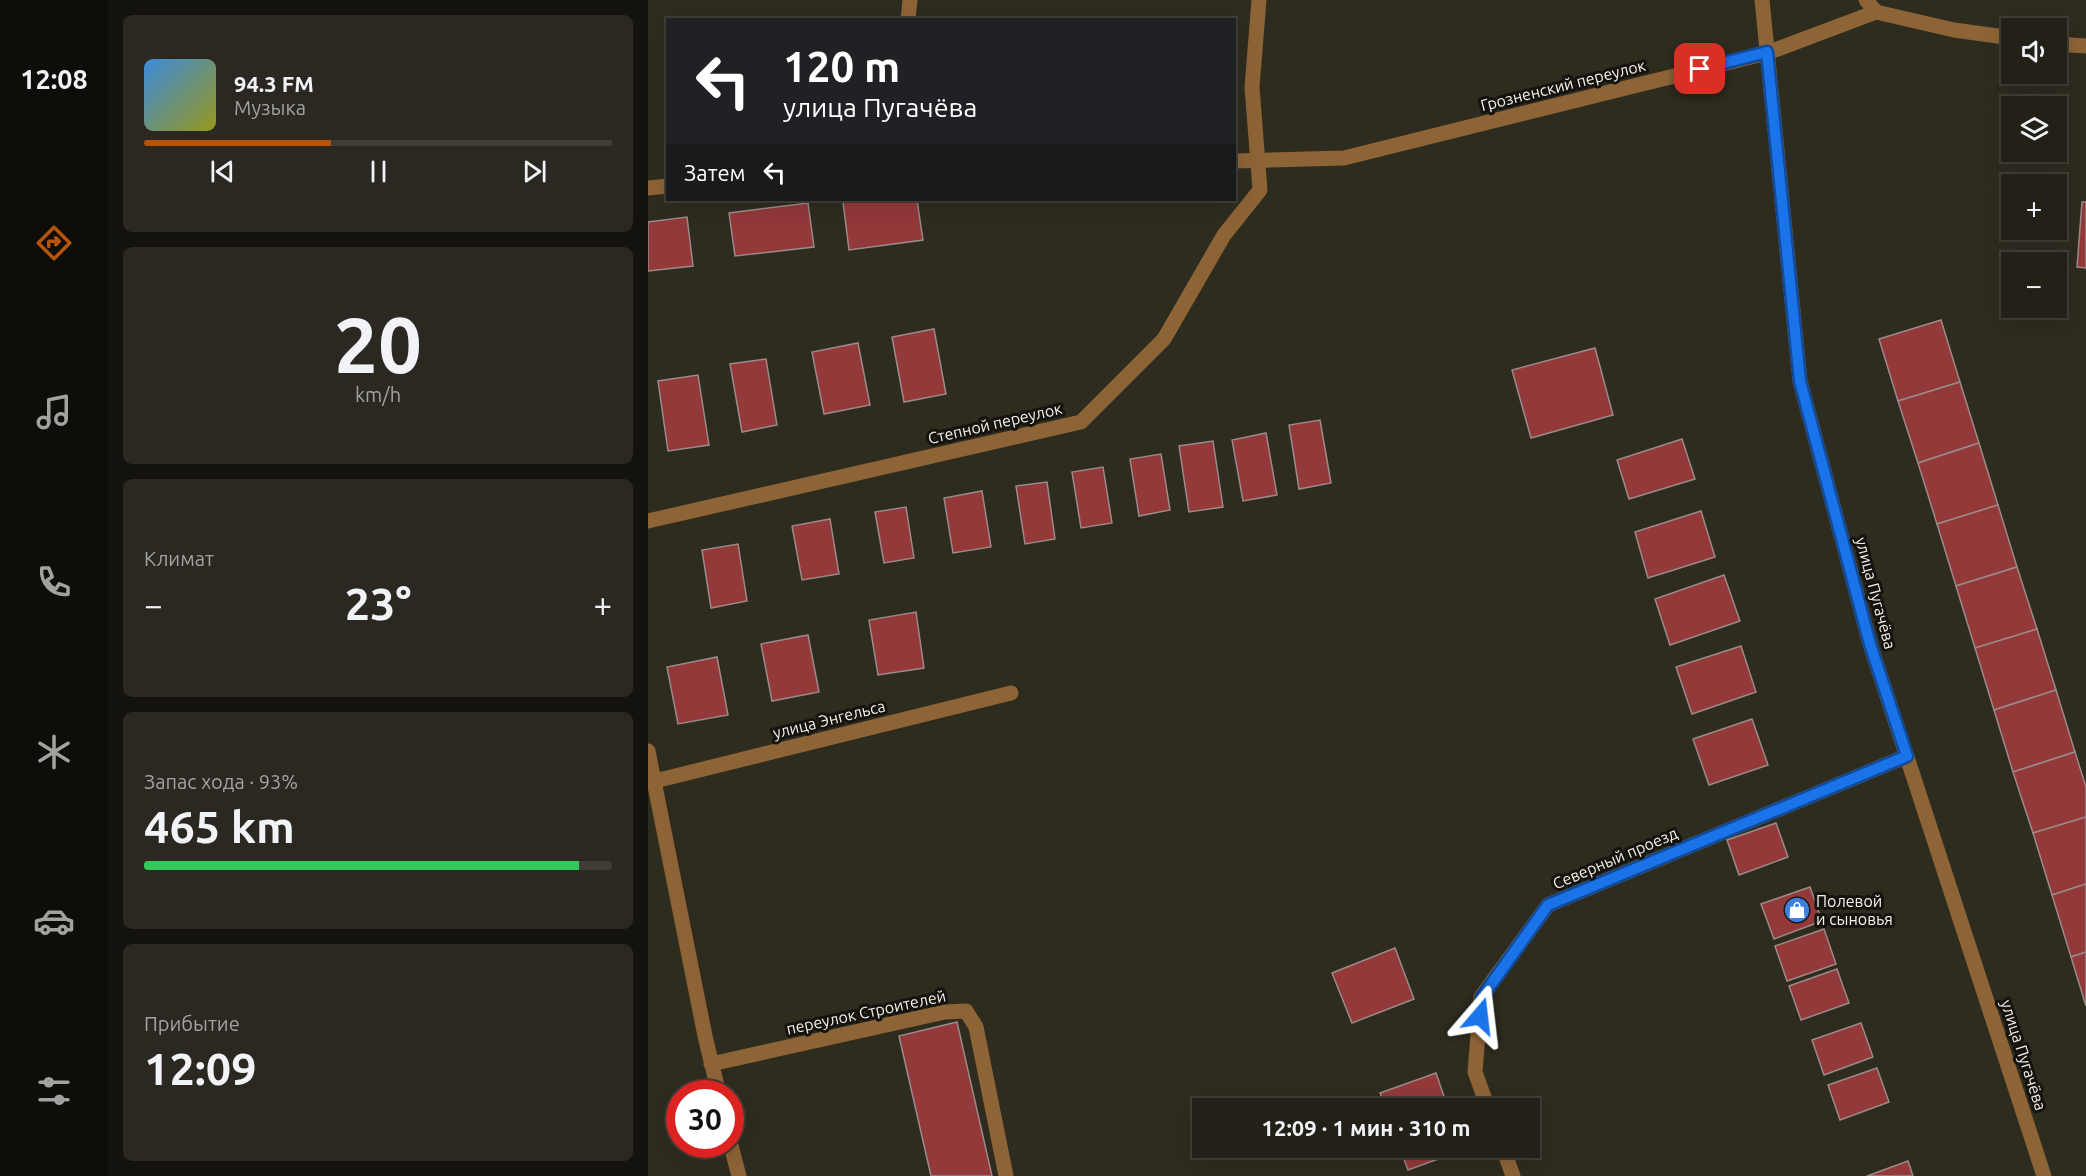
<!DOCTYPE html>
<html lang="ru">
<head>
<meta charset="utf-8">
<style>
  body { margin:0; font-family:Ubuntu,sans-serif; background:#2a2820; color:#f1f3f6; height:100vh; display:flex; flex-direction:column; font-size:22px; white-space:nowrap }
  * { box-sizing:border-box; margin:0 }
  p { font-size:20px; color:#a2a3a1 }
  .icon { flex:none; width:33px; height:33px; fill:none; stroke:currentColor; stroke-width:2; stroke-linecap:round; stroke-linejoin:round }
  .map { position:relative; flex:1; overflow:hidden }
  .sheet { display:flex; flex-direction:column; gap:15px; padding:15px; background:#13120d; width:540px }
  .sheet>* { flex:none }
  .top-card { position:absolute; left:18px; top:18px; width:570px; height:183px; border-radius:0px; box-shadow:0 6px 24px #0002,0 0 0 2px #3f3e36; background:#202124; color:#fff; overflow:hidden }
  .controls { position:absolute; left:1353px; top:18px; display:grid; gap:12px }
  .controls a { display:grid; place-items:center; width:66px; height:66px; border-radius:0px; background:#222017; box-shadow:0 6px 24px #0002,0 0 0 2px #3f3e36; font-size:30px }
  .speed { position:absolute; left:18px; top:1080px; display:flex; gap:12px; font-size:30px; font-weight:700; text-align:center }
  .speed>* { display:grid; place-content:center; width:78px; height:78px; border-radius:50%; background:#222017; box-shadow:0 6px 24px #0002,0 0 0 2px #3f3e36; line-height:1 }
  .speed .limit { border:9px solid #d22; background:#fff; color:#111 }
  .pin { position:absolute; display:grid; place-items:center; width:51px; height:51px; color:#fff; margin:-26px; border-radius:12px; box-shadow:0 3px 9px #0006 }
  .me { position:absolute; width:66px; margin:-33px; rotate:17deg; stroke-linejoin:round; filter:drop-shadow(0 0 4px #0008) }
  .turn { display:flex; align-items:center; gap:21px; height:126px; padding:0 18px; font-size:27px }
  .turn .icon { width:78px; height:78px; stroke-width:2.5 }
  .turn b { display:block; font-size:42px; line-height:51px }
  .then { display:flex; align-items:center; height:57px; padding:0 18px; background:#0003; gap:12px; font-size:22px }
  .big { font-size:45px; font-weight:700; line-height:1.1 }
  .sheet .tile { flex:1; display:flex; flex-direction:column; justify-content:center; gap:9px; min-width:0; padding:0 21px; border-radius:9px; background:#2a2820 }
  .sheet .dial { align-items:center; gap:0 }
  .dial b { font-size:78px; line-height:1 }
  .song { display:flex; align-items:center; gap:18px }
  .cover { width:72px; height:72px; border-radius:9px; background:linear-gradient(135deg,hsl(210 70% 55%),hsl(60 70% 35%)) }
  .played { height:6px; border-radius:3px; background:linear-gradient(90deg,#b45309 40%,#3f3e36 40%) }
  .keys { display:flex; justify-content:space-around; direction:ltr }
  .heat { display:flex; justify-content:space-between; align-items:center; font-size:33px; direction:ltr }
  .charge { height:9px; border-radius:4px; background:linear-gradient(90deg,#34c759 93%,#3f3e36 0) }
  .trip { position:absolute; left:544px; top:1098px; width:348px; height:60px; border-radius:0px; background:#222017; box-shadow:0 6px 24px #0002,0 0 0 2px #3f3e36; font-weight:700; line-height:60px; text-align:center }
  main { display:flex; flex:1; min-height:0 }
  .tabs { display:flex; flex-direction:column; width:108px; justify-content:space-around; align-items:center; background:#0e0d09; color:#a2a3a1 }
  .tabs .icon { width:42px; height:42px }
  .tabs .current { color:#b45309 }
  .tabs b { font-size:27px; color:#f1f3f6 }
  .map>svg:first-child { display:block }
  .building { fill:#93393a; stroke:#9b8a89; stroke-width:1.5 }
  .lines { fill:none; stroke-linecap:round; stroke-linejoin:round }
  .minor { stroke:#8d6436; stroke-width:15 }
  .route-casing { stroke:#114b97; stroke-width:15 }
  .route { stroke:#1a73e8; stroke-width:10 }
  .labels { text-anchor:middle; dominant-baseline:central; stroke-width:6; stroke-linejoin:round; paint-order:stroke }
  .street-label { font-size:16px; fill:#f3f1e9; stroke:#15130e }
  .poi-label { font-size:16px; fill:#f3f1e9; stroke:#15130e; text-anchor:start }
</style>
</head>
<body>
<main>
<nav class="tabs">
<b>12:08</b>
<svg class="icon current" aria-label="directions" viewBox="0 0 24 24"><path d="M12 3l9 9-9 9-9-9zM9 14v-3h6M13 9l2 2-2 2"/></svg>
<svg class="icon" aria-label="music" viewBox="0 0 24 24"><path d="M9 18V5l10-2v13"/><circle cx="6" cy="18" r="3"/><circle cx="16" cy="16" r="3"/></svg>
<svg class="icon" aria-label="phone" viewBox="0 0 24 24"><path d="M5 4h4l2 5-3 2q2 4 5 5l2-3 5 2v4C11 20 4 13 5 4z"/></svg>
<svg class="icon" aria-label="climate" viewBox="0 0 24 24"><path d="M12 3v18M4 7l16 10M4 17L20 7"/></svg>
<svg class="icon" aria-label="car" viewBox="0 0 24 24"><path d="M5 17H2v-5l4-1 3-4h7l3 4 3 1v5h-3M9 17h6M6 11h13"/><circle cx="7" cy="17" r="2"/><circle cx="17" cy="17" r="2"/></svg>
<svg class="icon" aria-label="filters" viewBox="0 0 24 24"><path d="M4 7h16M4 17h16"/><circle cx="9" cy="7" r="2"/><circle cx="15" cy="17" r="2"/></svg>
</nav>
<section class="sheet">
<div class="tile">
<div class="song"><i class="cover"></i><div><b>94.3 FM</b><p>Музыка</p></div></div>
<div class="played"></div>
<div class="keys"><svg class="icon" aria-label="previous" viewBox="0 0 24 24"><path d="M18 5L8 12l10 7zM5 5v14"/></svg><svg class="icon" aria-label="pause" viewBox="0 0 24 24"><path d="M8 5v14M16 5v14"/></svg><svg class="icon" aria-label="next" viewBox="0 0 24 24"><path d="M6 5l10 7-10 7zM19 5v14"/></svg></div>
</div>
<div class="tile dial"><b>20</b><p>km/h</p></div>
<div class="tile"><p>Климат</p>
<div class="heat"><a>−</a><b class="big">23°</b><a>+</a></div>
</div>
<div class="tile"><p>Запас хода · 93%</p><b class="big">465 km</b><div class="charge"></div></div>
<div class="tile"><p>Прибытие</p><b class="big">12:09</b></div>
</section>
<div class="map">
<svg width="1438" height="1176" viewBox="0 0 1438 1176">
  <rect width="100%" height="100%" fill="#2e2b1f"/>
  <g class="building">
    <polygon points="215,200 269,200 275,240 201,250 195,202"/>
    <polygon points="1434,202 1438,202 1438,268 1429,267"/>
    <polygon points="160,203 166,247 87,256 81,213"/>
    <polygon points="39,217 45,266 0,271 0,222"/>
    <polygon points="1293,320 1312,382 1250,401 1231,339"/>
    <polygon points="286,329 298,394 256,402 244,337"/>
    <polygon points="210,343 222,405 176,414 164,352"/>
    <polygon points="947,348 965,415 883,438 864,370"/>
    <polygon points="118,359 129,425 94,432 82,364"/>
    <polygon points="50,375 61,445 20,451 10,381"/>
    <polygon points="1312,382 1331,443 1270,463 1250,401"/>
    <polygon points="672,420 683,483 651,489 641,425"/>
    <polygon points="618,433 629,495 595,501 584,440"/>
    <polygon points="1034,439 1047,479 981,499 969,460"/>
    <polygon points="565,441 575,507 541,512 531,446"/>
    <polygon points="1331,443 1350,505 1289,524 1270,463"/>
    <polygon points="513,454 522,510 491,516 482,459"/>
    <polygon points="455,467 464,523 433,528 424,472"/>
    <polygon points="399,482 407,539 377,544 368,486"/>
    <polygon points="334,491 343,547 305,553 296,498"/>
    <polygon points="1350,505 1369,567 1308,586 1289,524"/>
    <polygon points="258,507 266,558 236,563 227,512"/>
    <polygon points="1053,511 1067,557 1000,578 987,532"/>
    <polygon points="182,519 191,574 154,580 144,526"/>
    <polygon points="90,544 99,601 63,608 54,550"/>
    <polygon points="1369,567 1389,629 1327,648 1308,586"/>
    <polygon points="1076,575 1092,621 1022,645 1007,599"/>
    <polygon points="268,612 276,668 230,675 221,620"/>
    <polygon points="1389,629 1408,690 1346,710 1327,648"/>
    <polygon points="160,635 171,692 124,701 113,644"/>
    <polygon points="1093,646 1108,692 1044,714 1028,667"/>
    <polygon points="69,657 80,715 30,724 19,667"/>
    <polygon points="1408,690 1427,752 1365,772 1346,710"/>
    <polygon points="1104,719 1120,765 1061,785 1045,739"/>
    <polygon points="1427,752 1438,787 1438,817 1385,833 1365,772"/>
    <polygon points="1438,817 1438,884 1404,895 1385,833"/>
    <polygon points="1128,823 1140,857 1091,875 1079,840"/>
    <polygon points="1438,884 1438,952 1423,957 1404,895"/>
    <polygon points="1162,887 1174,921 1126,939 1113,904"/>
    <polygon points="1176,929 1188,964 1139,981 1127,946"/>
    <polygon points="747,948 766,999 704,1023 684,973"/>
    <polygon points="1438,952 1438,1006 1423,957"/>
    <polygon points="1189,969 1201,1003 1153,1020 1141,986"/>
    <polygon points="309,1022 344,1176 283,1176 251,1036"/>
    <polygon points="1213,1023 1225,1057 1176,1075 1164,1040"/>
    <polygon points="1229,1068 1241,1102 1192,1120 1180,1085"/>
    <polygon points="788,1073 800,1108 738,1108 732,1093"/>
    <polygon points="752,1148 814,1148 815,1150 760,1170"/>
    <polygon points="1260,1161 1265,1176 1219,1176"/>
  </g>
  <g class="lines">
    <g class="minor">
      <polyline points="1114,0 1152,381 1222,644 1396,1176"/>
      <polyline points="1218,0 1228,12"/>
      <polyline points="260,20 262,0"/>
      <polyline points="1408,44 1438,46"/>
      <polyline points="586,161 696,158 1119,53 1228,12 1306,30 1364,38"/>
      <polyline points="0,188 20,186"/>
      <polyline points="0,521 433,422 516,339 576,235 612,190 604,87 611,0"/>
      <polyline points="0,751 57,1036 71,1094"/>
      <polyline points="7,781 363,693"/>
      <polyline points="63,1064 297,1012 318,1011 328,1027 358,1176"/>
      <polyline points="840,1108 827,1072 833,997 900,905 1259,756"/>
      <polyline points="82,1142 91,1176"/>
      <polyline points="855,1148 865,1176"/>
    </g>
  </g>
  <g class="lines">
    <g class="route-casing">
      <polyline id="route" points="832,1016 834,997 900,905 1259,756 1222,644 1152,381 1119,52 1052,69"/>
    </g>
    <use href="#route" class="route"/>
  </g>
  <defs>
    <g id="shop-disc" transform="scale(1.35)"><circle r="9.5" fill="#3f7fe0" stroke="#15130e"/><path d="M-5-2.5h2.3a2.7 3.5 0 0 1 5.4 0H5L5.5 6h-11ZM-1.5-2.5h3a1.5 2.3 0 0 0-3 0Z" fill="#fff"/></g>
  </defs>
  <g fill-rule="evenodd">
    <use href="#shop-disc" x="1149" y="910"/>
  </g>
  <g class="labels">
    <g class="street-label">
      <text transform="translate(915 85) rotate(-14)">Грозненский переулок</text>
      <text transform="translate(347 423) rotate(-13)">Степной переулок</text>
      <text transform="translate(1228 593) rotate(75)">улица Пугачёва</text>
      <text transform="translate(181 719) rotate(-14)">улица Энгельса</text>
      <text transform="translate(967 858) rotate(-23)">Северный проезд</text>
      <text transform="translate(218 1012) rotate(-12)">переулок Строителей</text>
      <text transform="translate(1376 1055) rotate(72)">улица Пугачёва</text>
    </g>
    <g class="poi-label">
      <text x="1168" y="901">Полевой<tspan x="1168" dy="18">и сыновья</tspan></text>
    </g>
  </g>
</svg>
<div class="controls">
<a><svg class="icon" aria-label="sound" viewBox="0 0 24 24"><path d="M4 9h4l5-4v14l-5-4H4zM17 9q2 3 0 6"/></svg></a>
<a><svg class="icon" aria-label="layers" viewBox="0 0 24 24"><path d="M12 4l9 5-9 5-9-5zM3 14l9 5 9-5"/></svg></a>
<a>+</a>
<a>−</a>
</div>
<div class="speed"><div class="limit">30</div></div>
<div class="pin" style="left:1052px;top:69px;background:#d93025"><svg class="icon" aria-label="arrive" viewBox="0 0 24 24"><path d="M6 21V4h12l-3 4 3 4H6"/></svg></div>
<svg class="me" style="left:832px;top:1016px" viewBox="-20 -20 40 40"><path d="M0-17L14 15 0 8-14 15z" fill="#1a73e8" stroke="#fff" stroke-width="4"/></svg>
<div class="trip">12:09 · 1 мин · 310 m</div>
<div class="top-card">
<div class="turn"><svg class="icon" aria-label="left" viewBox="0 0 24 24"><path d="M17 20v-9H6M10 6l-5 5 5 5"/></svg><div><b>120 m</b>улица Пугачёва</div></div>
<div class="then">Затем<svg class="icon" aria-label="left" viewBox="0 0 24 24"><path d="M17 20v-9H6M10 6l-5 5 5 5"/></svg></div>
</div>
</div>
</main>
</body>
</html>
